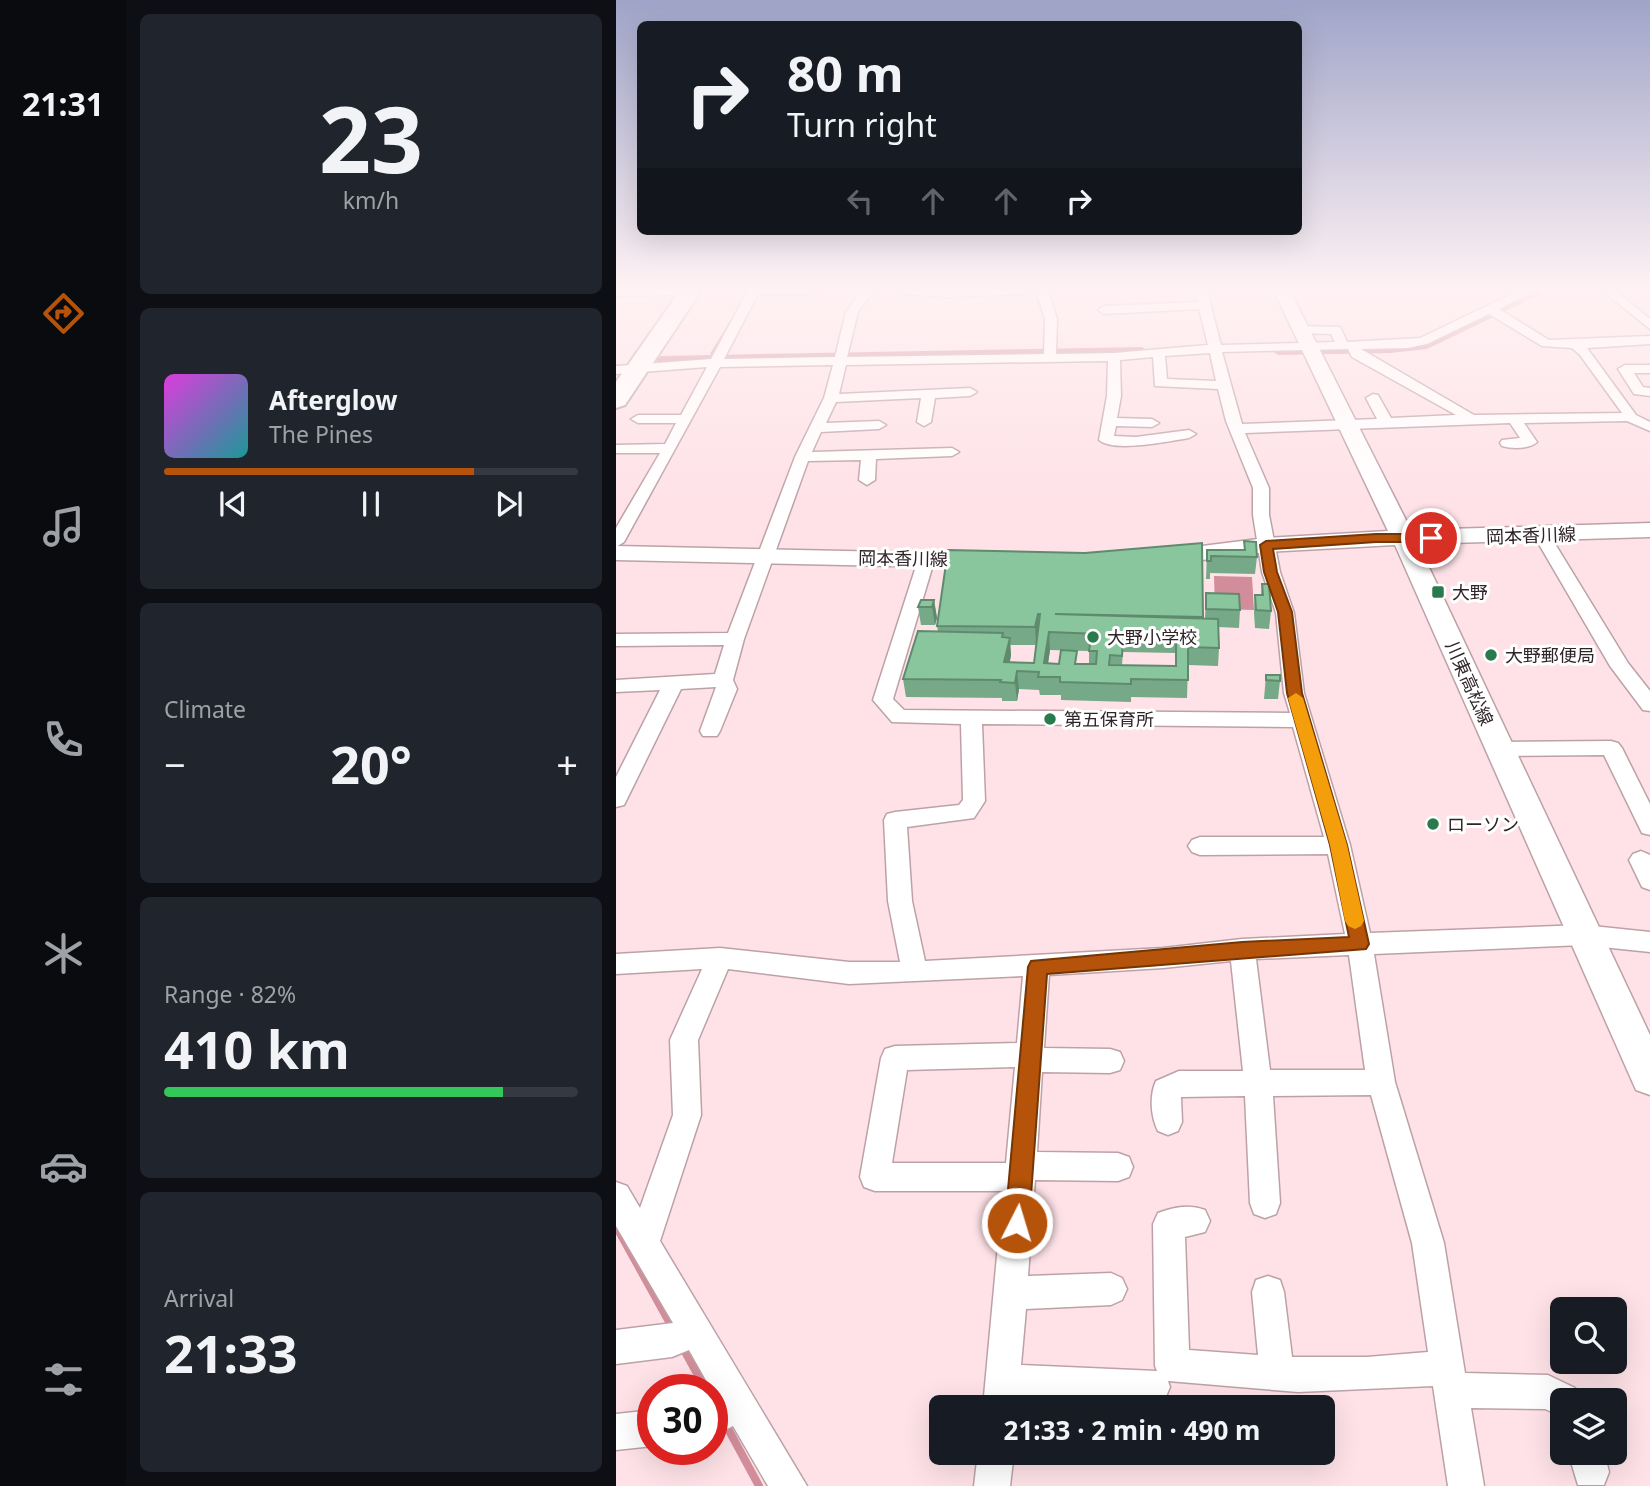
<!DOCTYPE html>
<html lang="en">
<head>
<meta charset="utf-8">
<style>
  body { margin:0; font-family:"Noto Sans","Noto Sans JP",sans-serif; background:#20242c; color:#f1f3f6; height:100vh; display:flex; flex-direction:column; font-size:26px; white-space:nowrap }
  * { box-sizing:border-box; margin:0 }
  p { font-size:23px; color:#9ea1a6 }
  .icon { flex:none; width:38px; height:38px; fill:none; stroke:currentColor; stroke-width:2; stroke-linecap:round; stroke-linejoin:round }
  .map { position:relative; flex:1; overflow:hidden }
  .sheet { display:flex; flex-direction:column; gap:14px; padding:14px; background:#0d0f14; width:490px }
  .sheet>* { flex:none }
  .top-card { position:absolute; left:21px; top:21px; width:665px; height:214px; border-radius:10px; box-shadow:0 7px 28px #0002; background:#171b24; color:#f1f3f6; overflow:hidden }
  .controls { position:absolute; left:934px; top:1297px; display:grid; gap:14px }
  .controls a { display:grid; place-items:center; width:77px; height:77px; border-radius:10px; background:#171b24; box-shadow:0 7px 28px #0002; font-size:35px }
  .speed { position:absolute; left:21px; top:1374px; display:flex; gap:14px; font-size:35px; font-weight:700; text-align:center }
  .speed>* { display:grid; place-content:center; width:91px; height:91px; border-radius:50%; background:#171b24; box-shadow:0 7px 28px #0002; line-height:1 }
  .speed .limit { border:10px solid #d22; background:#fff; color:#111 }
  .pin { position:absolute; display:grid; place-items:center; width:60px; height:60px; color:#fff; margin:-30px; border:4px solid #fff; border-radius:50%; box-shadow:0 2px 7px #0007 }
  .me { position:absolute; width:77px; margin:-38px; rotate:5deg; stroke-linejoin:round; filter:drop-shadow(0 0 5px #0008) }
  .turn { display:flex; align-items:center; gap:24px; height:147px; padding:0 35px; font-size:32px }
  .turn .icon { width:91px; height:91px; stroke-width:2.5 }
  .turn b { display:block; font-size:49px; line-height:60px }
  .lanes { display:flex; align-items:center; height:66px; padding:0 35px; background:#0003; justify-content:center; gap:35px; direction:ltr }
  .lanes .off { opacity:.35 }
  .big { font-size:52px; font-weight:700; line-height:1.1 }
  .sheet .tile { flex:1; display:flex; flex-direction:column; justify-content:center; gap:10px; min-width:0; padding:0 24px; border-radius:10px; background:#20242c }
  .sheet .dial { align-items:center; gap:0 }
  .dial b { font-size:91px; line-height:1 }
  .song { display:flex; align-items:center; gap:21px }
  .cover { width:84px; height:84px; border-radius:10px; background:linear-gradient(135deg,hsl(300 70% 55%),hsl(180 70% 35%)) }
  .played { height:7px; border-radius:4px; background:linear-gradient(90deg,#b45309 75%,#363941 75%) }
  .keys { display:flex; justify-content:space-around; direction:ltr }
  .heat { display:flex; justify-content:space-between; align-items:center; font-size:38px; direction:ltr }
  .charge { height:10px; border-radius:5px; background:linear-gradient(90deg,#34c759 82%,#363941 0) }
  .trip { position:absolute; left:313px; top:1395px; width:406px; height:70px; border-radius:10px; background:#171b24; box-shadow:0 7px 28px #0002; font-weight:700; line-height:70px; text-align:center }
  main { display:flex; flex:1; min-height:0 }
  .tab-bar { display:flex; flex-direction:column; width:126px; justify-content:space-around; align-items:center; background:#090b0e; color:#9ea1a6 }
  .tab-bar .icon { width:49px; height:49px }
  .tab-bar .active { color:#b45309 }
  .tab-bar b { font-size:32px; color:#f1f3f6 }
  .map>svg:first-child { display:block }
  .water { fill:#d18d99 }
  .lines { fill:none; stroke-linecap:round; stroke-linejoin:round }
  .stream-far1 { stroke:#d18d99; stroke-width:3.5 }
  .stream { stroke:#d18d99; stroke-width:8 }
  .canal { fill:#d18d99; fill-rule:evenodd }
  .street-casing { stroke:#bca2a6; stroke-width:3 }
  .secondary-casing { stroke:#bca2a6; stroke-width:3 }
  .highway-casing { stroke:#bca2a6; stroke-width:4 }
  .street { fill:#fff; fill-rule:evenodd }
  .secondary { fill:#fff; fill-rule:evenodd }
  .highway { fill:#fff; fill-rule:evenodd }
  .wall { fill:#76a987; fill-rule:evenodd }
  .shaded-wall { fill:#608a6e }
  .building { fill:#89c59d; stroke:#608a6e; stroke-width:2; fill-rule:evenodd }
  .route { fill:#b45309; stroke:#753606; stroke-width:2 }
  .slow { fill:#f59e0b }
  .poi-dot { fill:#297b4d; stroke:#fff; stroke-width:2.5 }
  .labels { text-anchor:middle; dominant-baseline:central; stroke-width:6; stroke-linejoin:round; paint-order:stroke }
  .street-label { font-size:18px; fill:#2f2527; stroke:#fff }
  .poi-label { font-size:18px; fill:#2f2527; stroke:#fff; text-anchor:start }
</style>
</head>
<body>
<main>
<nav class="tab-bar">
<b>21:31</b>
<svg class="icon active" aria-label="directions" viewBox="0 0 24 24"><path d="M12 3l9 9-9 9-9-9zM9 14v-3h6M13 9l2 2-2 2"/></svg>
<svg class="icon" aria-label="music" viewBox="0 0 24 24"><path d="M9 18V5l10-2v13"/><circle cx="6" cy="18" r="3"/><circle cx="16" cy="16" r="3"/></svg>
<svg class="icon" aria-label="phone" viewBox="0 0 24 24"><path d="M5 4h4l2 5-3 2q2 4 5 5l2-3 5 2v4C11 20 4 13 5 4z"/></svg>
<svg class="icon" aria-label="climate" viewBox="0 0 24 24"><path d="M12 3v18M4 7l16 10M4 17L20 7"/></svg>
<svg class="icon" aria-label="car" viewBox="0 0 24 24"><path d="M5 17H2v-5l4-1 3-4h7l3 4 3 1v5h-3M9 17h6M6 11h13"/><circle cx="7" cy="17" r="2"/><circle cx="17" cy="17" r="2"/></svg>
<svg class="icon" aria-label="filters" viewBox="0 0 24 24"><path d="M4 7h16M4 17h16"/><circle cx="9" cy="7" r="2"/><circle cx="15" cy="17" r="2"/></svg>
</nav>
<section class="sheet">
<div class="tile dial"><b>23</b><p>km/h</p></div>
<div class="tile">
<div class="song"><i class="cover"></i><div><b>Afterglow</b><p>The Pines</p></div></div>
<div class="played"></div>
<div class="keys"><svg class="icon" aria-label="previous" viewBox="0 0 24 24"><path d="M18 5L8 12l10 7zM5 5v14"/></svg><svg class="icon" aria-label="pause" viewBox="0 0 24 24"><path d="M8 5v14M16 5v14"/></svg><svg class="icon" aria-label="next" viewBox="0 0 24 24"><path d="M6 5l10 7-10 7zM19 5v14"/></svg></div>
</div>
<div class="tile"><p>Climate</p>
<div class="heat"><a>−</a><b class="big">20°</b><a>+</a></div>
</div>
<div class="tile"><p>Range · 82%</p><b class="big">410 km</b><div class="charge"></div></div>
<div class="tile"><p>Arrival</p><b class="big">21:33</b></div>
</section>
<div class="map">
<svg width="1034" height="1486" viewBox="0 0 1034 1486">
  <rect width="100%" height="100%" fill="#fee2e7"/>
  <polygon class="water" points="598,576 636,577 638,610 599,609"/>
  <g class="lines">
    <polyline class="stream-far1" points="96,354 114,324"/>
    <g class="stream">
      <polyline points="0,1226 56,1327"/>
      <polyline points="67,1348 90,1390"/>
      <polyline points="110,1425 143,1486"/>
    </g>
    <g class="canal">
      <polygon points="917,291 931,291 811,349 774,353 662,355 656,351 662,347 774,347 808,343"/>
      <polygon points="526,347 532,351 530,353 45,364 39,360 45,356"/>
    </g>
    <g class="street-casing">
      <g id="street">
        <polygon points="0,291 64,291 65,292 59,295 0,296"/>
        <path d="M 132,291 L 203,291 L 197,294 L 142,294 L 108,359 L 219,357 L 230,312 L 245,291 L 257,291 L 242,312 L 231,357 L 428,354 L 429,319 L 420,291 L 432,291 L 441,319 L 440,354 L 498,353 L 592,345 L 583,309 L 488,314 L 482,310 L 488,306 L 582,302 L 579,291 L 591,291 L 605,345 L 719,342 L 715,334 L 681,333 L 681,327 L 685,326 L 724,327 L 731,342 L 804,338 L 902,291 L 918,291 L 883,309 L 933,340 L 1034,336 L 1034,344 L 971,348 L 1020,415 L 1034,422 L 1034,431 L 1011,421 L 908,423 L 921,442 C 914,449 896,449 886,446 L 884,443 L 886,440 L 904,438 L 894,423 L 629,433 L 653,488 L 653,515 L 664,572 L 678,613 L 688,693 L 734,845 L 754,933 L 967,925 L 1034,932 L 1034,952 L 967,945 L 758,954 L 779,1082 L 828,1243 L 849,1373 L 932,1375 L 959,1388 L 964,1400 L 947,1400 L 947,1417 L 929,1409 L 855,1408 L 868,1486 L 832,1486 L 817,1386 L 682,1392 L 552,1381 L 554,1387 L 549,1399 L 537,1404 L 403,1400 L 403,1407 L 367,1407 L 387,1191 L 259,1191 L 248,1187 L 244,1177 L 265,1058 L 269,1049 L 279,1046 L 401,1043 L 407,976 L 233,984 L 112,969 L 82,1040 L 85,1115 L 44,1241 L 191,1486 L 152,1486 L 117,1426 L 96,1437 L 96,1398 L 99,1396 L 73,1350 L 56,1357 L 0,1364 L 0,1330 L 57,1323 L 0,1226 L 0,1182 L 11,1186 L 24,1208 L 57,1115 L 54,1040 L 86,969 L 0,974 L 0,954 L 104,948 L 233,962 L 284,962 L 272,901 L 268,820 L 271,814 L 279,812 L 343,805 L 347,800 L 345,724 L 276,722 L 257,700 L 304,554 L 310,553 L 319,558 L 277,699 L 288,710 L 674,713 L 668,693 L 660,613 L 646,572 L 637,515 L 637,488 L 610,421 L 602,389 L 539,386 L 537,357 L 504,360 L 505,396 L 501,418 L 536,419 L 543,423 L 536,427 L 500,426 L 498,436 L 520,437 L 573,430 L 580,434 L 573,438 C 553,441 498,453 483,440 L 491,396 L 492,361 L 230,365 L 223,394 L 354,388 L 361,392 L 354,396 L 319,398 L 315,422 L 308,426 L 301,422 L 305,398 L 220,402 L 210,423 L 263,421 L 270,425 L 263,429 L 205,432 L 196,452 L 336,448 L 343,452 L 336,456 L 260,459 L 259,480 L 251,485 L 243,480 L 245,460 L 192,461 L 128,639 L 117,680 L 121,689 L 104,731 L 101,736 L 87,736 L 84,731 L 100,687 L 65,689 L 11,799 L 8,805 L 0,807 L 0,777 L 44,690 L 0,692 L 0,680 L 99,674 L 108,645 L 0,646 L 0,634 L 112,633 L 179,457 L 208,398 L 217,365 L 104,367 L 8,542 L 0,547 L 0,528 L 44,453 L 0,453 L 0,445 L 49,444 L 60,423 L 22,423 L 15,419 L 22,415 L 65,415 L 91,367 L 0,374 L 0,366 L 95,359 ZM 873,314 L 926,346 L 956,348 L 964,355 L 1006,413 L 858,415 L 745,349 L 791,348 L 811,344 ZM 732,349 L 736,357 L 840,415 L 775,418 L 762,395 L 757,394 L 750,398 L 761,419 L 626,424 L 606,352 ZM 594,353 L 600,381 L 551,379 L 549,356 ZM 366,724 L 677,727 L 708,837 L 584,837 L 576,840 L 572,846 L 576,852 L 584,855 L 712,854 L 729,934 L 626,939 L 547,948 L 309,961 L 296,901 L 291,827 L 358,818 L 369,801 ZM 733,955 L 749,1070 L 654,1070 L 640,959 ZM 615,961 L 627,1071 L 563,1071 L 540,1081 C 533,1096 535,1117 542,1131 L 552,1135 L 562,1131 L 566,1122 L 565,1097 L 629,1096 L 634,1203 L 638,1214 L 649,1218 L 660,1214 L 664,1203 L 657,1096 L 755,1095 L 796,1243 L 812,1352 L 751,1357 L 676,1357 L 668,1292 L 664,1280 L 652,1276 L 640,1280 L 636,1292 L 642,1355 L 573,1350 L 569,1237 L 589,1232 L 594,1221 L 589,1210 C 573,1204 558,1207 542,1213 L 537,1224 L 539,1366 L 541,1371 L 405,1365 L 410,1309 L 495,1305 L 506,1300 L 511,1289 L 506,1278 L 495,1273 L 412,1276 L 419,1180 L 502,1181 L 513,1177 L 517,1167 L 513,1157 L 502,1153 L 421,1152 L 426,1072 L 494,1073 L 504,1070 L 508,1061 L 504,1052 L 494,1049 L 428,1048 L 433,975 L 547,968 ZM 399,1067 L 390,1163 L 276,1163 L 291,1070 Z"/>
        <polygon points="279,291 413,291 407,294 332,297 285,294"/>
        <polygon points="987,291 1000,291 1034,319 1034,329"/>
        <polygon points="1034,365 1034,373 1018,373 1027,387 1034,388 1034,396 1018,394 1002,369 1009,365"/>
        <polygon points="925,529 933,534 1012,663 1034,691 1034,711 1027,710 994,666 917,534"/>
        <polygon points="995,741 1002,743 1006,748 1034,804 1034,835 1026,833 988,755 884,756 877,754 873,749 877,744 884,742"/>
        <polygon points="1025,851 1034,855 1034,890 1026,887 1013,860 1017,854"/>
        <polygon points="37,1410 37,1446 0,1450 0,1414"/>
        <polygon points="362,1452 398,1452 394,1486 358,1486"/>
        <polygon points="952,1452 988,1452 993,1472 988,1485 962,1485"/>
      </g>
    </g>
    <g class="secondary-casing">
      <g id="secondary">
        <polygon points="658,291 674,291 795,530 1034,523 1034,537 802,544 1034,1035 1034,1095 1020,1090 779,545 650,552 546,565 537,563 534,558 537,553 546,551 650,538 772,531"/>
        <polygon points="0,546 370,554 379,556 382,561 379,566 370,568 0,560"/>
      </g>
    </g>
    <g class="highway-casing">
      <polygon id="highway" points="64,291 85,291 9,405 0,408 0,382"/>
    </g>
    <use href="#street" class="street"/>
    <use href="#secondary" class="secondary"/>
    <use href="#highway" class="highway"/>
  </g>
  <g class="wall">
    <polygon points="628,541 641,557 639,574 594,573 594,579 590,579 591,550 628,550"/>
    <path d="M 586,543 L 587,619 L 589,619 L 590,593 L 624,610 L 623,628 L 602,627 L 603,648 L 602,666 L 572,665 L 571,698 L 515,697 L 515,702 L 445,700 L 445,695 L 424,695 L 423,690 L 403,689 L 401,701 L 386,701 L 386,698 L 290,697 L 287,679 L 322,632 L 321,626 L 469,553 ZM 394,645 L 420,645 L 418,663 L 394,662 L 395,655 ZM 434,650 L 473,651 L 473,664 L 432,663 ZM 507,652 L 560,653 L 559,666 L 506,665 Z"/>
    <polygon points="646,584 655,611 653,629 639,628 638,613 639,595 645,595"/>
    <polygon points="318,600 321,618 319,625 305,625 302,607"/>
    <polygon points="650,675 664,681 662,699 648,699"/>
  </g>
  <g class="shaded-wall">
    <polygon points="318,600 321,618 319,625 316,607"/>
    <polygon points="422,614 423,632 420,645 419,627"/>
    <polygon points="433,632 434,650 430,677 428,663"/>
    <polygon points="394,638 395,655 390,680 388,662"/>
    <polygon points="401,671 403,689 401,701 399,683"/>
  </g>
  <g class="building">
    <polygon points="628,541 640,542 641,557 595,556 595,561 591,561 591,550 629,550"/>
    <path d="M 586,543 L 587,617 L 439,614 L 602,619 L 603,648 L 572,647 L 572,680 L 515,679 L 515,684 L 444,682 L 444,677 L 422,677 L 423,672 L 401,671 L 399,683 L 384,682 L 385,680 L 287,679 L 302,631 L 387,633 L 386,637 L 394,638 L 388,662 L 418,663 L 424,614 L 422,614 L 419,627 L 321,626 L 332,550 L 469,553 ZM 433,632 L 483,634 L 483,637 L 475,637 L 473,651 L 481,651 L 480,664 L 459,664 L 461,651 L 445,650 L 443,664 L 428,663 ZM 496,634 L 560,635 L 560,666 L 493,665 L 494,655 L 506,656 L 507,640 L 495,639 Z"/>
    <polygon points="646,584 653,584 655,611 640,610 639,595 647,595"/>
    <polygon points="590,593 623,594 624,610 590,609"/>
    <polygon points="305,600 318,600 316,607 302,607"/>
    <polygon points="650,675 664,675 664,681 650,680"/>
  </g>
  <linearGradient id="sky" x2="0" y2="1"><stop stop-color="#9fa4c8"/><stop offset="0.58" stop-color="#fff2f4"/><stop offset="1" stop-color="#fff2f4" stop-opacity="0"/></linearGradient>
  <rect width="1034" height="499" fill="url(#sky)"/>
  <polygon class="route" points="760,534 815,534 821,538 815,542 760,542 657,549 661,572 676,612 686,693 731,845 753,944 750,949 431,974 413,1223 409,1232 401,1235 393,1232 389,1223 412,967 415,961 626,942 733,937 714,845 671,693 662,612 648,572 644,545 650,541"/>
  <polygon class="slow" points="680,693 687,698 731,845 748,921 745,926 739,929 732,926 729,921 714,845 672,698"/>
  <g class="poi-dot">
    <rect x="815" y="585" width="14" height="14" rx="3.5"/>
    <circle cx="477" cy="637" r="7"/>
    <circle cx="875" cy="655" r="7"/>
    <circle cx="434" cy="719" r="7"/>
    <circle cx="817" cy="824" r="7"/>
  </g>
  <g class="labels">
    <g class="street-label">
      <text transform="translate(915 535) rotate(-2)">岡本香川線</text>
      <text transform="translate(287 558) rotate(1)">岡本香川線</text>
      <text transform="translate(854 683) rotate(66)">川東高松線</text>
    </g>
    <g class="poi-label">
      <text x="836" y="592">大野</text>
      <text x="491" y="637">大野小学校</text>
      <text x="889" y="655">大野郵便局</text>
      <text x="448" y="719">第五保育所</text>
      <text x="831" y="824">ローソン</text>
    </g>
  </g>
</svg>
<div class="controls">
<a><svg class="icon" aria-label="search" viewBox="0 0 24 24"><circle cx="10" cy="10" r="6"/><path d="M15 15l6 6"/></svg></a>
<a><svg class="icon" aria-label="layers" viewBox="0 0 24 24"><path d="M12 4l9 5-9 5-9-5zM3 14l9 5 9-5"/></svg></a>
</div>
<div class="speed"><div class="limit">30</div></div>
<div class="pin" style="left:815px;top:538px;background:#d93025"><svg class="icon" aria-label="arrive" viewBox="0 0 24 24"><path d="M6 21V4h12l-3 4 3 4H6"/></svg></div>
<svg class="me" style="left:401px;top:1223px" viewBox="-20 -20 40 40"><circle r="17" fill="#b45309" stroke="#fff" stroke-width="3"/><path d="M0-11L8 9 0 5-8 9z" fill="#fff"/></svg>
<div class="trip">21:33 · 2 min · 490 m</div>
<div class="top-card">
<div class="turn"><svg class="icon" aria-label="right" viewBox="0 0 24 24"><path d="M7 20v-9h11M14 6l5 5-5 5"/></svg><div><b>80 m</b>Turn right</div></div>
<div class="lanes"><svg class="icon off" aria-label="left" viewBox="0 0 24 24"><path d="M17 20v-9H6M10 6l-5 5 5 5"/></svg><svg class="icon off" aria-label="ahead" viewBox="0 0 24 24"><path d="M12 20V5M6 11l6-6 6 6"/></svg><svg class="icon off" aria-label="ahead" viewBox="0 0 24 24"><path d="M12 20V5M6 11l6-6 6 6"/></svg><svg class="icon" aria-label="right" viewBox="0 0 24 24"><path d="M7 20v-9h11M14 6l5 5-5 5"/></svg></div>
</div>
</div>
</main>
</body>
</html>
